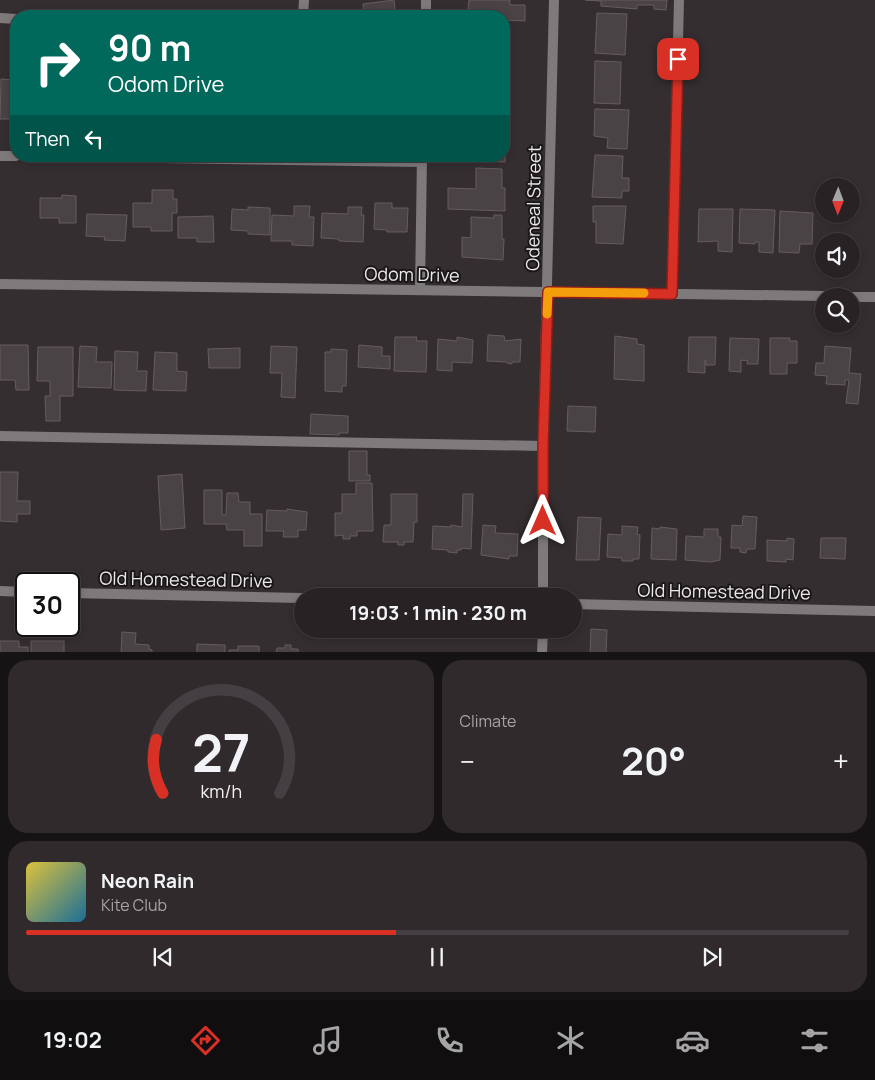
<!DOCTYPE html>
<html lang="en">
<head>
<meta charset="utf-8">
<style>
  body { margin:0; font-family:Manrope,sans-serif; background:#302a2d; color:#f1f3f6; height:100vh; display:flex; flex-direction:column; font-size:19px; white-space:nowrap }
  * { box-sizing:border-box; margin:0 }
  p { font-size:16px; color:#a5a4a7 }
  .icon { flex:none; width:28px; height:28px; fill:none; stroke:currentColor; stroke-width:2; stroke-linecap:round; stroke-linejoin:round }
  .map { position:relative; height:652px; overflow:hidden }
  .panel { display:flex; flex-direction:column; gap:8px; padding:8px; background:#161314; flex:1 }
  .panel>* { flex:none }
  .top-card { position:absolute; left:10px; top:10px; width:500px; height:152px; border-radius:20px; box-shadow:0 2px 8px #0003,0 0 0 1px #443f42; background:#00695c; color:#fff; overflow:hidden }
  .needle { width:32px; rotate:181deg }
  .fabs { position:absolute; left:815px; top:178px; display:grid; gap:10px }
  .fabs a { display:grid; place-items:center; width:45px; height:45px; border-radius:50%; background:#282225; box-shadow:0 2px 8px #0003,0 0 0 1px #443f42; font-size:25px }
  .speed { position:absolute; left:15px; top:572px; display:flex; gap:10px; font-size:25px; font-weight:700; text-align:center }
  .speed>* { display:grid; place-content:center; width:65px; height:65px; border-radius:50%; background:#282225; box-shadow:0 2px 8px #0003,0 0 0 1px #443f42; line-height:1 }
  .speed .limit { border:2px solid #111; border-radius:8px; background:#fff; color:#111 }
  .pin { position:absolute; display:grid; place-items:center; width:42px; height:42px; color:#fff; margin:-21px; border-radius:10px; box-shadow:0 2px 8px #0006 }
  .me { position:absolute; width:55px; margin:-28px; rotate:0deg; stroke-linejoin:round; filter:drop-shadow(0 0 4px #0008) }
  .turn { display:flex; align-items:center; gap:18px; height:105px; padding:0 15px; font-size:22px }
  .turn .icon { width:65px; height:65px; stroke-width:2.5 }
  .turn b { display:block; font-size:35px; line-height:42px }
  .then { display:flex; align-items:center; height:48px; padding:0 15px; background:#0003; gap:10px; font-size:19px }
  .big { font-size:38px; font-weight:700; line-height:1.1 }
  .panel .tile { flex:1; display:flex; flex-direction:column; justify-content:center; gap:8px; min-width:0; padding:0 18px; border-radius:20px; background:#302a2d }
  .panel .dial { align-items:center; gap:0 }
  .dial svg { height:130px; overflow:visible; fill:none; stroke:#443f42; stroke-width:7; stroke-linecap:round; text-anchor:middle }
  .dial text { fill:#f1f3f6; stroke:none }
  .song { display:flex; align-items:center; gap:15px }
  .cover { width:60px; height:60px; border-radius:8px; background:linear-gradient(135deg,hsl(50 70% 55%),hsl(200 70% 35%)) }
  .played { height:5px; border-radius:2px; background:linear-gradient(90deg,#d93025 45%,#443f42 45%) }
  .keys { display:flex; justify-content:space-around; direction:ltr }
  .heat { display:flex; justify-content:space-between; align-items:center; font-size:28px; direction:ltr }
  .panel .tiles { flex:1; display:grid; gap:8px; grid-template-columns:1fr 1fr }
  .tile:last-child { grid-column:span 2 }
  .trip { position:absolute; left:294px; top:588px; width:288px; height:50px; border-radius:25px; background:#282225; box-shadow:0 2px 8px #0003,0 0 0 1px #443f42; font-weight:700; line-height:50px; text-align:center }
  .dock { display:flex; height:80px; justify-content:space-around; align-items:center; background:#100e0f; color:#a5a4a7 }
  .dock .icon { width:35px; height:35px }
  .dock .selected { color:#d93025 }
  .dock b { font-size:22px; color:#f1f3f6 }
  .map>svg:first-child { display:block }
  .building { fill:#4a4346; stroke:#645c60 }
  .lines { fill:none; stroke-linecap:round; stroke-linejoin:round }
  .service { stroke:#7e7a7c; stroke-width:10 }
  .minor { stroke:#7e7a7c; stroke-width:10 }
  .route-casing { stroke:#8d1f18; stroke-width:12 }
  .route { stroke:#d93025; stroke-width:9 }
  .slow { stroke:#f59e0b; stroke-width:9 }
  .labels { text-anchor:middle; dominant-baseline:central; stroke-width:4; stroke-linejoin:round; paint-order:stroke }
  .street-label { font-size:18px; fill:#ede8ea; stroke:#1a1719 }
</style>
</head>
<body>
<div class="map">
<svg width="875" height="653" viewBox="0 0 875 653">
  <rect width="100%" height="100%" fill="#352e31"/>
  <g class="building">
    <polygon points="394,0 396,16 364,16 363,4"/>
    <polygon points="469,0 510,0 510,5 525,5 525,21 504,20 504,16 479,16 479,10 468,9"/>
    <polygon points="585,0 667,0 666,10 654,9 654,5 637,5 637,9 601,6 601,1"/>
    <polygon points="597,13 627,14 625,55 595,53"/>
    <polygon points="504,26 506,26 505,45 508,45 507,68 504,68"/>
    <polygon points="595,61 621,62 620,104 594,103"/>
    <polygon points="507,74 507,102 504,102 504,75"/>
    <polygon points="1,79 16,80 16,119 0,119"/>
    <polygon points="595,109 629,110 627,149 607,148 608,138 594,136"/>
    <polygon points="504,122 510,123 510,139 506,139 505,162 478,161 478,156 504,156"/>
    <polygon points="595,155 623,156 622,178 629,178 629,191 622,191 622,198 592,197"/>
    <polygon points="476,168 502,169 502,188 505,188 505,211 448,209 448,188 476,189"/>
    <polygon points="152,190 173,190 173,199 177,199 177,213 172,213 172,231 151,231 151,227 133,227 133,203 152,203"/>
    <polygon points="62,195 76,196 76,223 59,223 59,218 40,218 40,198 62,198"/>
    <polygon points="375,203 392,203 392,208 408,208 407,232 387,232 387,230 374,229"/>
    <polygon points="294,206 310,206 309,217 314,217 313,246 292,245 292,241 271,241 272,215 294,216"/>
    <polygon points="593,206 626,206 623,244 596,243 596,222 593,222"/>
    <polygon points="248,207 270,208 270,235 248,234 248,231 231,230 232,209 248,210"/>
    <polygon points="348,207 362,207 361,215 364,215 363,242 339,241 339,239 321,238 322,213 348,214"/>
    <polygon points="699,209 733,209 732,252 718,251 718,241 698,242"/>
    <polygon points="740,209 775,210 773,253 759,252 759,242 755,242 755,244 739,243"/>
    <polygon points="780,211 813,213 812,244 800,244 799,253 779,252"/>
    <polygon points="87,214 127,215 125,241 104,240 105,237 86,236"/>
    <polygon points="494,215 502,215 502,239 504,239 503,260 462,257 462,237 471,238 471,217 494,218"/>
    <polygon points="213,216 214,242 197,242 197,238 178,238 178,217"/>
    <polygon points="488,335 504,336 505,341 521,339 520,362 512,362 512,364 507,363 507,362 487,361"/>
    <polygon points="615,336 637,339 637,344 644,345 644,381 614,379"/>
    <polygon points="395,337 417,337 416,341 427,341 426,372 394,371"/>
    <polygon points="457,337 473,340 472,363 452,362 452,371 437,370 438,339 457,341"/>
    <polygon points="689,337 716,337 715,365 706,365 706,360 705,360 705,373 688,372"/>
    <polygon points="730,338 759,339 758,364 747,364 748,361 741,360 741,372 729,371"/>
    <polygon points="770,338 790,338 789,341 797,341 797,363 787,363 787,374 770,374"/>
    <polygon points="0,345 28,345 29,390 16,390 15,380 0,380"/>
    <polygon points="359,345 382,347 382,356 390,356 390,369 358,367"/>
    <polygon points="80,346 97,347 96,362 112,362 111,388 78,387"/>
    <polygon points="271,346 297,347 295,398 281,397 282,373 270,373"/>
    <polygon points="825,346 851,348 849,373 861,374 858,404 846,403 849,380 845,380 845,385 826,384 827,376 815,375 816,363 824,363"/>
    <polygon points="38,347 73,347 73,396 60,396 60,421 46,421 45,396 50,396 50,381 37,381"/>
    <polygon points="240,348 240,368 209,368 208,349"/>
    <polygon points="331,349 347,350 346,386 342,386 342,392 325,391 325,352 331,352"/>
    <polygon points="115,351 138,352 137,371 147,371 146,391 114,390"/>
    <polygon points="155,352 177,353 177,371 187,372 186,391 153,390"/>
    <polygon points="568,406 596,407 595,432 567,431"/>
    <polygon points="311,414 348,416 348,433 339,433 339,435 310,434"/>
    <polygon points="349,451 367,451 367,475 370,475 370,481 349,481"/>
    <polygon points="0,472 18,472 17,501 30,501 30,514 17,514 17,522 0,521"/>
    <polygon points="182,474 185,528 161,530 158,476"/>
    <polygon points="356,483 372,483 373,531 357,531 357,536 350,536 350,539 343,539 343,535 335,536 335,513 342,513 342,494 356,494"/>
    <polygon points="204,490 222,490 222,515 226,515 227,493 238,493 239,502 250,502 250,514 262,514 262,546 244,546 244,530 227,530 226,524 204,524"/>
    <polygon points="391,494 417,494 417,522 414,522 413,542 404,542 404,545 398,545 398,542 383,542 384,525 391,525"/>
    <polygon points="463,494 473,494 471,549 461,548 461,550 457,550 457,553 448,552 448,550 432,549 433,526 451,527 451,525 462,527"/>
    <polygon points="287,509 307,512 306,530 298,530 298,537 283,537 284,531 266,531 267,510 287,511"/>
    <polygon points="743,516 757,517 755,549 747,549 746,553 740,552 740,548 731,548 732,525 742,526"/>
    <polygon points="578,517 601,518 599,560 576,560"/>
    <polygon points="483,525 496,526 495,533 518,534 517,556 509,556 509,559 481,555"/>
    <polygon points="622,526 638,527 637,534 640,535 639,559 633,559 633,561 622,561 622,558 607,557 608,534 622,535"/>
    <polygon points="660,527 677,529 676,560 651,559 652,528 660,529"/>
    <polygon points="704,529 718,529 718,537 721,537 720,560 711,562 685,560 686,536 704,537"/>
    <polygon points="787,538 794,539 793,560 786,559 786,562 767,561 767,540 787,541"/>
    <polygon points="821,538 846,538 845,559 820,558"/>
    <polygon points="591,629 607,630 606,653 590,653"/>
    <polygon points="122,632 136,633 135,644 149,645 149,649 152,650 152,653 121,653"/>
    <polygon points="0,641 19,641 19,647 28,647 28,653 0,653"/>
    <rect x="31" y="641" width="33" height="12"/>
    <polygon points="197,644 225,645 225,653 197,653"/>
    <polygon points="285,645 291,645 291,649 298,649 298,653 276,653 277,648 285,648"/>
    <polygon points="238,646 259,646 259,653 229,653 229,650 238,650"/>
  </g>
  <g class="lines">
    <g class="service">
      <polyline points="426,16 426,0"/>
      <polyline points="0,156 16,156"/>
      <polyline points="35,156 422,162"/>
      <polyline points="420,290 422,156"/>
      <polyline points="672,294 679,0"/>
      <polyline points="0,436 543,446"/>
    </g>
    <g class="minor">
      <polyline points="303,16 304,0"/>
      <polyline points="0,18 16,19"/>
      <polyline points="0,284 824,296"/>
      <polyline points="851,297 875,297"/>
      <polyline points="0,591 26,592"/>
      <polyline points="69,593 302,598"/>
      <polyline points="543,596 543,446 554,0"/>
      <polyline points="572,604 875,611"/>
      <polyline points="542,653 543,629"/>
    </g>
  </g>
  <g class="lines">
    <g class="route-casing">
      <polyline id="route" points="543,521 543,446 548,292 672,294 678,59"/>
    </g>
    <use href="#route" class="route"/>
    <polyline class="slow" points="547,314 548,292 644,293"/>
  </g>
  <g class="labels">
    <g class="street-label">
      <text transform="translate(533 208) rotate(-89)">Odeneal Street</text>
      <text transform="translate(412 274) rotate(1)">Odom Drive</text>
      <text transform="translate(186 579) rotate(1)">Old Homestead Drive</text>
      <text transform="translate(724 591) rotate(1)">Old Homestead Drive</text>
    </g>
  </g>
</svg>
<div class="fabs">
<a><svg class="needle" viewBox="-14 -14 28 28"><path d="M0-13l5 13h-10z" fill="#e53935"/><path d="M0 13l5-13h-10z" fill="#a5a4a7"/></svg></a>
<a><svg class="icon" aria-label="sound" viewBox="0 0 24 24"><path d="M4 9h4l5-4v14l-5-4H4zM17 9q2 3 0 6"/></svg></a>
<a><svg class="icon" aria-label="search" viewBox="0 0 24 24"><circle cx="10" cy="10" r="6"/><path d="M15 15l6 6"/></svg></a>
</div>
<div class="speed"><div class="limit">30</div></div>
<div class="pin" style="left:678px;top:59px;background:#d93025"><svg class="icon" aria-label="arrive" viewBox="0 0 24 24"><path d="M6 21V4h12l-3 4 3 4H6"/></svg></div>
<svg class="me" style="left:543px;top:521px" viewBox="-20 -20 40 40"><path d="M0-17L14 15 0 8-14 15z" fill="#d93025" stroke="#fff" stroke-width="4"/></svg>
<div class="trip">19:03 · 1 min · 230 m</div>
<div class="top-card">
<div class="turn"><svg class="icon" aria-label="right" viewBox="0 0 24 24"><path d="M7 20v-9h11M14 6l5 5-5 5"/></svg><div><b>90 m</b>Odom Drive</div></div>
<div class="then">Then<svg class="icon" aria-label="left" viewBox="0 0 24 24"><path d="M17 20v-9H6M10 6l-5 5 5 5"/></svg></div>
</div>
</div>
<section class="panel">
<div class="tiles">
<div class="tile dial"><svg viewBox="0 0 100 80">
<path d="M14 69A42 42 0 1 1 86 69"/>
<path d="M14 69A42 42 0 0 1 10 36" stroke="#d93025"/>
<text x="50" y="56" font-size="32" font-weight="700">27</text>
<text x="50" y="72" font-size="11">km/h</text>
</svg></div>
<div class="tile"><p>Climate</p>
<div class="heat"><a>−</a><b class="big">20°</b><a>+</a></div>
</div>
<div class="tile">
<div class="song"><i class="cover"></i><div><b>Neon Rain</b><p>Kite Club</p></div></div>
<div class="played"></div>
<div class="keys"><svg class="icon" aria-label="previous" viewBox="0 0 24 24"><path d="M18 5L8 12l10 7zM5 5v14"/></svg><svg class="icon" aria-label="pause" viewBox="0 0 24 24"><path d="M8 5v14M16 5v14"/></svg><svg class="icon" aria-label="next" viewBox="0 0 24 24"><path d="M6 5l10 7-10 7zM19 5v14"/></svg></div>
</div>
</div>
</section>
<nav class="dock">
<b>19:02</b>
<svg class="icon selected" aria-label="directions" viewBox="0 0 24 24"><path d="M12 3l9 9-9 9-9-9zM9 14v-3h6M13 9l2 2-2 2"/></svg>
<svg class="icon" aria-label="music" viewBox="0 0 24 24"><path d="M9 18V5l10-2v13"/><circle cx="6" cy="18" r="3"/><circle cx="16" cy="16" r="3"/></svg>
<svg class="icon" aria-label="phone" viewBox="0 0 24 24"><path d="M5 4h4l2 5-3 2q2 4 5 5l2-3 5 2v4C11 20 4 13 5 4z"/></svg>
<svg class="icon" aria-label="climate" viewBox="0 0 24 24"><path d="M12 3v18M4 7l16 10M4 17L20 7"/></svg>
<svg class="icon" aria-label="car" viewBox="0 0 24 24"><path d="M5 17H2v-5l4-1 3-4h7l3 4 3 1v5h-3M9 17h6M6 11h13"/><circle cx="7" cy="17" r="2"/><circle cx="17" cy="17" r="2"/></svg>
<svg class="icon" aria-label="filters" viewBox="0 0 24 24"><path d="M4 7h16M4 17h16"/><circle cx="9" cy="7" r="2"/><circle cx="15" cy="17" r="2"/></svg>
</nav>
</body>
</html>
